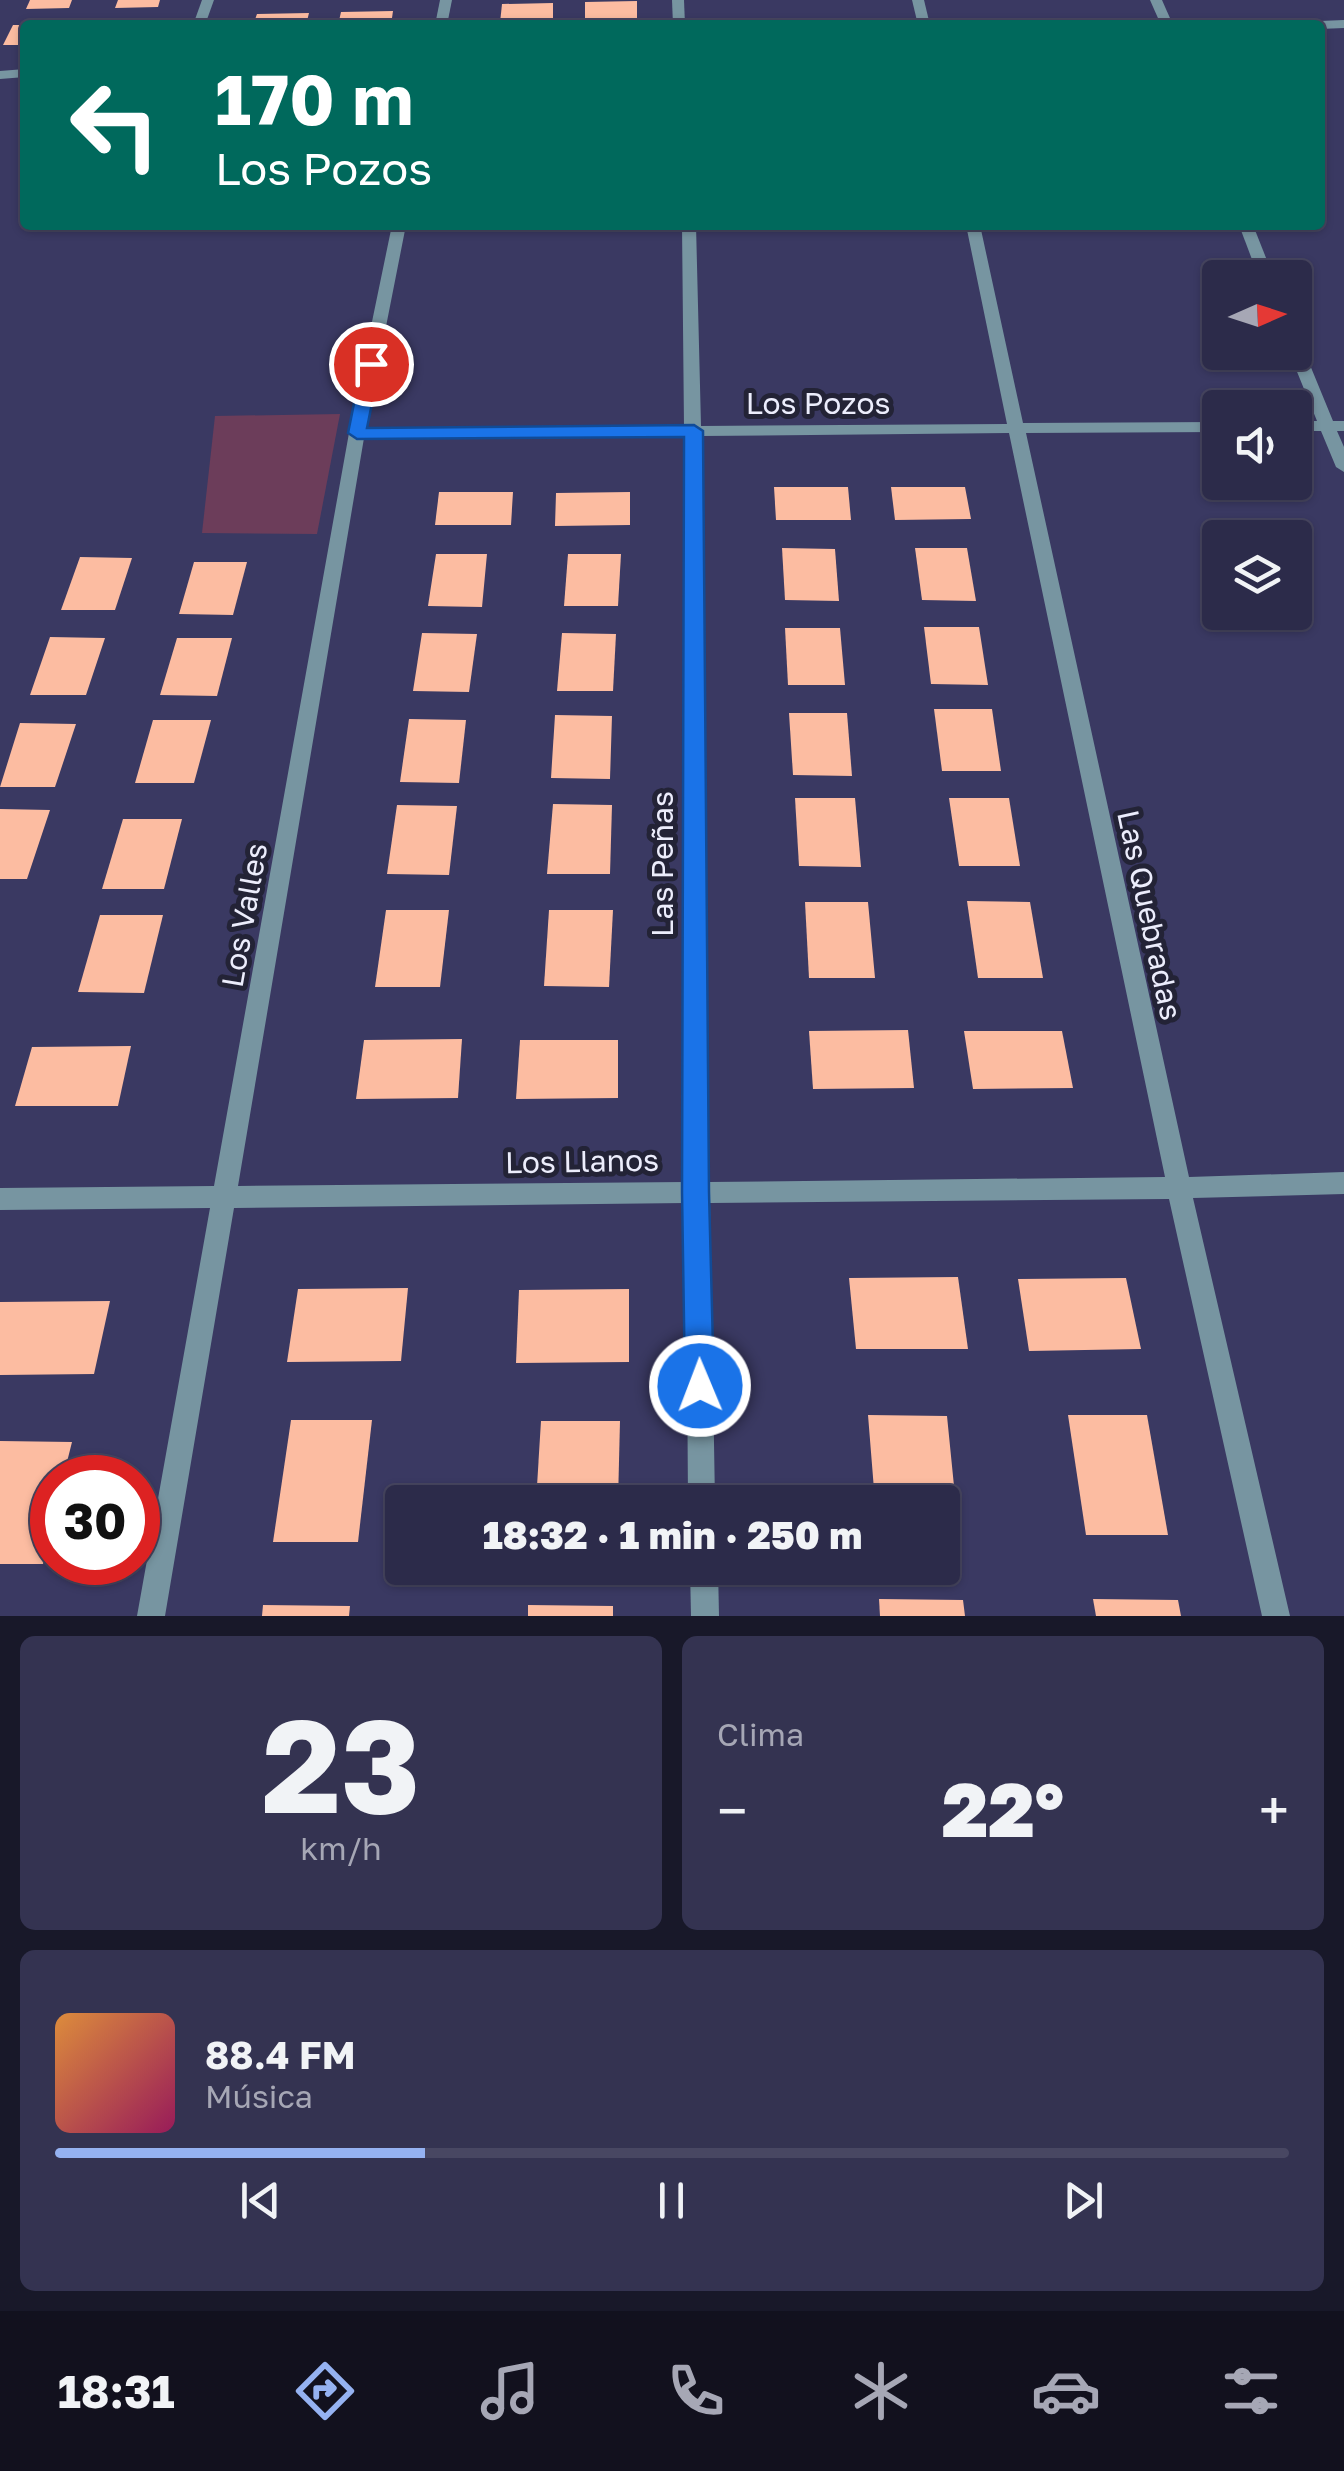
<!DOCTYPE html>
<html lang="es">
<head>
<meta charset="utf-8">
<style>
  body { margin:0; font-family:"Golos Text",sans-serif; background:#343351; color:#f1f3f6; height:100vh; display:flex; flex-direction:column; font-size:38px; white-space:nowrap }
  * { box-sizing:border-box; margin:0 }
  p { font-size:32px; color:#a6a7b5 }
  .icon { flex:none; width:55px; height:55px; fill:none; stroke:currentColor; stroke-width:2; stroke-linecap:round; stroke-linejoin:round }
  .map { position:relative; height:1616px; overflow:hidden }
  .details { display:flex; flex-direction:column; gap:20px; padding:20px; background:#181829; flex:1 }
  .details>* { flex:none }
  .hud { position:absolute; left:20px; top:20px; width:1305px; height:210px; border-radius:10px; box-shadow:0 2px 8px #0004,0 0 0 2px #484762; background:#00695c; color:#fff; overflow:hidden }
  .needle { width:65px; rotate:87deg }
  .buttons { position:absolute; left:1202px; top:260px; display:grid; gap:20px }
  .buttons a { display:grid; place-items:center; width:110px; height:110px; border-radius:10px; background:#2c2b4a; box-shadow:0 2px 8px #0004,0 0 0 2px #484762; font-size:50px }
  .speed { position:absolute; left:30px; top:1455px; display:flex; gap:20px; font-size:50px; font-weight:700; text-align:center }
  .speed>* { display:grid; place-content:center; width:130px; height:130px; border-radius:50%; background:#2c2b4a; box-shadow:0 2px 8px #0004,0 0 0 2px #484762; line-height:1 }
  .speed .limit { border:15px solid #d22; background:#fff; color:#111 }
  .pin { position:absolute; display:grid; place-items:center; width:85px; height:85px; color:#fff; margin:-42px; border:5px solid #fff; border-radius:50%; box-shadow:0 2px 10px #0007 }
  .me { position:absolute; width:110px; margin:-55px; rotate:359deg; stroke-linejoin:round; filter:drop-shadow(0 0 8px #0008) }
  .turn { display:flex; align-items:center; gap:35px; height:210px; padding:0 30px; font-size:45px }
  .turn .icon { width:130px; height:130px; stroke-width:2.5 }
  .turn b { display:block; font-size:70px; line-height:85px }
  .big { font-size:75px; font-weight:800; line-height:1.1 }
  .details .tile { flex:1; display:flex; flex-direction:column; justify-content:center; gap:15px; min-width:0; padding:0 35px; border-radius:15px; background:#343351 }
  .details .dial { align-items:center; gap:0 }
  .dial b { font-size:130px; line-height:1 }
  .song { display:flex; align-items:center; gap:30px }
  .cover { width:120px; height:120px; border-radius:15px; background:linear-gradient(135deg,hsl(30 70% 55%),hsl(330 70% 35%)) }
  .played { height:10px; border-radius:5px; background:linear-gradient(90deg,#95b2f1 30%,#484762 30%) }
  .keys { display:flex; justify-content:space-around; direction:ltr }
  .heat { display:flex; justify-content:space-between; align-items:center; font-size:55px; direction:ltr }
  .details .tiles { flex:1; display:grid; gap:20px; grid-template-columns:1fr 1fr }
  .tile:last-child { grid-column:span 2 }
  .trip { position:absolute; left:385px; top:1485px; width:575px; height:100px; border-radius:10px; background:#2c2b4a; box-shadow:0 2px 8px #0004,0 0 0 2px #484762; font-weight:800; line-height:100px; text-align:center }
  .tab-bar { display:flex; height:160px; justify-content:space-around; align-items:center; background:#12111e; color:#a6a7b5 }
  .tab-bar .icon { width:70px; height:70px }
  .tab-bar .selected { color:#95b2f1 }
  .tab-bar b { font-size:45px; color:#f1f3f6 }
  .map>svg:first-child { display:block }
  .green { fill:#6c3d5a }
  .building { fill:#fcbca1 }
  .lines { fill:none; stroke-linecap:round; stroke-linejoin:round }
  .minor { fill:#7795a1; fill-rule:evenodd }
  .route { fill:#1a73e8; stroke:#114b97; stroke-width:2.5 }
  .labels { text-anchor:middle; dominant-baseline:central; stroke-width:10; stroke-linejoin:round; paint-order:stroke }
  .street-label { font-size:30px; fill:#ecedfc; stroke:#232336 }
</style>
</head>
<body>
<div class="map">
<svg width="1344" height="1616" viewBox="0 0 1344 1616">
  <rect width="100%" height="100%" fill="#3a3962"/>
  <polygon class="green" points="340,414 317,534 202,533 215,416"/>
  <g class="building">
    <polygon points="30,0 72,0 69,8 26,9"/>
    <polygon points="118,0 160,0 158,7 115,8"/>
    <polygon points="637,1 637,20 585,21 585,2"/>
    <polygon points="553,3 553,22 500,23 502,4"/>
    <polygon points="393,11 391,25 338,25 341,12"/>
    <polygon points="309,13 306,25 253,25 257,14"/>
    <polygon points="13,25 25,25 25,45 3,45"/>
    <polygon points="774,487 848,487 851,520 776,520"/>
    <polygon points="891,487 965,487 971,519 895,520"/>
    <polygon points="439,492 513,492 511,525 435,525"/>
    <polygon points="630,492 630,525 555,526 556,493"/>
    <polygon points="782,548 835,549 839,601 785,600"/>
    <polygon points="915,548 967,548 976,601 922,600"/>
    <polygon points="436,554 487,554 482,607 428,606"/>
    <polygon points="568,554 621,554 618,606 564,606"/>
    <polygon points="80,557 132,558 115,610 61,610"/>
    <polygon points="194,562 247,562 233,615 179,614"/>
    <polygon points="924,627 979,627 988,685 931,684"/>
    <polygon points="785,628 840,628 845,685 788,685"/>
    <polygon points="422,633 477,634 469,692 413,691"/>
    <polygon points="562,633 616,634 613,691 557,691"/>
    <polygon points="50,637 105,638 86,695 30,695"/>
    <polygon points="177,638 232,638 217,696 160,695"/>
    <polygon points="934,709 992,709 1001,771 942,771"/>
    <polygon points="789,713 847,713 852,776 793,775"/>
    <polygon points="555,715 612,716 610,779 551,778"/>
    <polygon points="409,719 466,720 459,783 400,782"/>
    <polygon points="153,720 211,720 194,783 135,783"/>
    <polygon points="20,723 76,724 55,787 0,787"/>
    <polygon points="795,798 855,798 861,867 799,866"/>
    <polygon points="949,798 1009,798 1020,866 959,866"/>
    <polygon points="553,804 612,805 610,874 547,874"/>
    <polygon points="397,805 457,806 449,875 387,874"/>
    <polygon points="0,809 50,810 27,879 0,879"/>
    <polygon points="123,819 182,819 164,889 102,889"/>
    <polygon points="967,901 1030,902 1043,978 978,978"/>
    <polygon points="805,902 868,902 875,978 809,978"/>
    <polygon points="386,910 449,910 440,987 375,987"/>
    <polygon points="549,910 613,910 609,987 544,986"/>
    <polygon points="100,915 163,915 144,993 78,992"/>
    <polygon points="908,1030 914,1088 813,1089 809,1031"/>
    <polygon points="964,1031 1062,1031 1073,1088 973,1089"/>
    <polygon points="462,1039 458,1098 356,1099 364,1040"/>
    <polygon points="520,1040 618,1040 618,1098 516,1099"/>
    <polygon points="131,1046 118,1106 15,1106 32,1047"/>
    <polygon points="958,1277 968,1349 856,1349 849,1278"/>
    <polygon points="1126,1278 1141,1349 1029,1351 1018,1279"/>
    <polygon points="408,1288 401,1361 287,1362 298,1289"/>
    <polygon points="629,1289 629,1362 516,1363 519,1290"/>
    <polygon points="110,1301 94,1374 0,1375 0,1302"/>
    <polygon points="868,1415 947,1416 959,1536 942,1536 942,1502 875,1502"/>
    <polygon points="1068,1415 1147,1415 1168,1535 1086,1535"/>
    <polygon points="291,1420 372,1420 358,1542 273,1542"/>
    <polygon points="541,1421 620,1421 618,1502 536,1502"/>
    <polygon points="0,1441 72,1442 63,1478 52,1478 52,1525 43,1564 0,1564"/>
    <polygon points="879,1599 963,1600 965,1616 880,1616"/>
    <polygon points="1093,1599 1178,1600 1181,1616 1096,1616"/>
    <polygon points="263,1605 350,1606 349,1616 262,1616"/>
    <polygon points="528,1605 613,1606 613,1616 528,1616"/>
  </g>
  <g class="lines">
    <g class="minor">
      <polygon points="202,0 214,0 205,25 193,25"/>
      <polygon points="440,0 452,0 447,25 435,25"/>
      <polygon points="672,0 684,0 685,25 673,25"/>
      <polygon points="912,0 924,0 930,25 918,25"/>
      <polygon points="1150,0 1162,0 1173,25 1161,25"/>
      <polygon points="1344,20 1344,28 1320,29 1320,25 1314,25 1320,21"/>
      <polygon points="25,69 25,77 0,79 0,71"/>
      <path d="M 392,225 L 406,225 L 366,428 L 684,426 L 682,225 L 696,225 L 701,426 L 1007,424 L 966,225 L 980,225 L 1023,423 L 1220,422 L 1220,432 L 1026,433 L 1189,1177 L 1344,1172 L 1344,1194 L 1193,1198 L 1290,1616 L 1262,1616 L 1169,1199 L 710,1203 L 715,1502 L 688,1502 L 686,1203 L 234,1208 L 165,1616 L 137,1616 L 210,1208 L 0,1210 L 0,1188 L 214,1186 L 349,433 ZM 1009,433 L 1165,1177 L 709,1182 L 701,436 ZM 685,436 L 686,1182 L 238,1186 L 364,438 Z"/>
      <polygon points="1239,225 1253,225 1274,278 1259,278"/>
      <polygon points="1295,343 1303,348 1333,421 1344,421 1344,431 1337,431 1344,447 1344,472 1336,467 1321,431 1295,431 1295,421 1317,421 1289,352 1295,352"/>
      <polygon points="690,1568 718,1568 719,1616 691,1616"/>
    </g>
  </g>
  <polygon class="route" points="371,358 380,364 367,428 694,425 703,431 709,1192 714,1386 710,1396 700,1400 689,1396 685,1386 682,1192 684,437 357,439 348,433 362,364"/>
  <g class="labels">
    <g class="street-label">
      <text x="818" y="403">Los Pozos</text>
      <text transform="translate(662 864) rotate(-90)">Las Peñas</text>
      <text transform="translate(244 915) rotate(-80)">Los Valles</text>
      <text transform="translate(1150 915) rotate(78)">Las Quebradas</text>
      <text transform="translate(582 1161) rotate(-1)">Los Llanos</text>
    </g>
  </g>
</svg>
<div class="buttons">
<a><svg class="needle" viewBox="-14 -14 28 28"><path d="M0-13l5 13h-10z" fill="#e53935"/><path d="M0 13l5-13h-10z" fill="#a6a7b5"/></svg></a>
<a><svg class="icon" aria-label="sound" viewBox="0 0 24 24"><path d="M4 9h4l5-4v14l-5-4H4zM17 9q2 3 0 6"/></svg></a>
<a><svg class="icon" aria-label="layers" viewBox="0 0 24 24"><path d="M12 4l9 5-9 5-9-5zM3 14l9 5 9-5"/></svg></a>
</div>
<div class="speed"><div class="limit">30</div></div>
<div class="pin" style="left:371px;top:364px;background:#d93025"><svg class="icon" aria-label="arrive" viewBox="0 0 24 24"><path d="M6 21V4h12l-3 4 3 4H6"/></svg></div>
<svg class="me" style="left:700px;top:1386px" viewBox="-20 -20 40 40"><circle r="17" fill="#1a73e8" stroke="#fff" stroke-width="3"/><path d="M0-11L8 9 0 5-8 9z" fill="#fff"/></svg>
<div class="trip">18:32 · 1 min · 250 m</div>
<div class="hud">
<div class="turn"><svg class="icon" aria-label="left" viewBox="0 0 24 24"><path d="M17 20v-9H6M10 6l-5 5 5 5"/></svg><div><b>170 m</b>Los Pozos</div></div>
</div>
</div>
<section class="details">
<div class="tiles">
<div class="tile dial"><b>23</b><p>km/h</p></div>
<div class="tile"><p>Clima</p>
<div class="heat"><a>−</a><b class="big">22°</b><a>+</a></div>
</div>
<div class="tile">
<div class="song"><i class="cover"></i><div><b>88.4 FM</b><p>Música</p></div></div>
<div class="played"></div>
<div class="keys"><svg class="icon" aria-label="previous" viewBox="0 0 24 24"><path d="M18 5L8 12l10 7zM5 5v14"/></svg><svg class="icon" aria-label="pause" viewBox="0 0 24 24"><path d="M8 5v14M16 5v14"/></svg><svg class="icon" aria-label="next" viewBox="0 0 24 24"><path d="M6 5l10 7-10 7zM19 5v14"/></svg></div>
</div>
</div>
</section>
<nav class="tab-bar">
<b>18:31</b>
<svg class="icon selected" aria-label="directions" viewBox="0 0 24 24"><path d="M12 3l9 9-9 9-9-9zM9 14v-3h6M13 9l2 2-2 2"/></svg>
<svg class="icon" aria-label="music" viewBox="0 0 24 24"><path d="M9 18V5l10-2v13"/><circle cx="6" cy="18" r="3"/><circle cx="16" cy="16" r="3"/></svg>
<svg class="icon" aria-label="phone" viewBox="0 0 24 24"><path d="M5 4h4l2 5-3 2q2 4 5 5l2-3 5 2v4C11 20 4 13 5 4z"/></svg>
<svg class="icon" aria-label="climate" viewBox="0 0 24 24"><path d="M12 3v18M4 7l16 10M4 17L20 7"/></svg>
<svg class="icon" aria-label="car" viewBox="0 0 24 24"><path d="M5 17H2v-5l4-1 3-4h7l3 4 3 1v5h-3M9 17h6M6 11h13"/><circle cx="7" cy="17" r="2"/><circle cx="17" cy="17" r="2"/></svg>
<svg class="icon" aria-label="filters" viewBox="0 0 24 24"><path d="M4 7h16M4 17h16"/><circle cx="9" cy="7" r="2"/><circle cx="15" cy="17" r="2"/></svg>
</nav>
</body>
</html>
